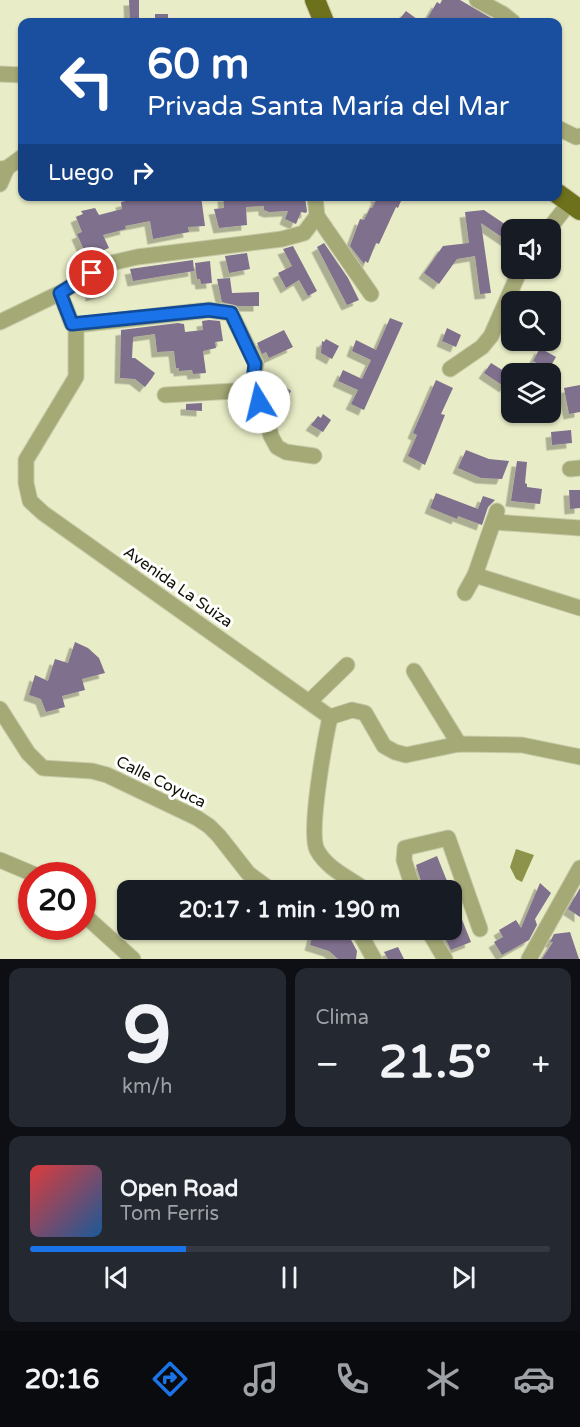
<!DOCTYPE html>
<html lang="es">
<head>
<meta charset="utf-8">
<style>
  body { margin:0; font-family:"Varela Round",sans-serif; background:#242831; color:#f1f3f6; height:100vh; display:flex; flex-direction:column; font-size:22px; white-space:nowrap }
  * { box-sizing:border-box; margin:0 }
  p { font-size:20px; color:#9ea1a6 }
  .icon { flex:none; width:33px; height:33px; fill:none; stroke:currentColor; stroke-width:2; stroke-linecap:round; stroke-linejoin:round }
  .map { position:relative; height:959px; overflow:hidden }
  .side { display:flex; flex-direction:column; gap:9px; padding:9px; background:#0d0f14; flex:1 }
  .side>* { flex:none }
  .guide { position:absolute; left:18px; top:18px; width:544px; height:183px; border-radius:12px; box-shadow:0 2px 4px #0004; background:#1a4fa0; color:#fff; overflow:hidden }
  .tools { position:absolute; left:501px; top:219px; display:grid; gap:12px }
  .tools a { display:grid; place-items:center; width:60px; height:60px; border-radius:12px; background:#171b24; box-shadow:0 2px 4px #0004; font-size:30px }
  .speed { position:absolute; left:18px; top:862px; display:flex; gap:12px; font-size:30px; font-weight:700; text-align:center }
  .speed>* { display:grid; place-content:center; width:78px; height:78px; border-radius:50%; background:#171b24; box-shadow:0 2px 4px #0004; line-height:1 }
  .speed .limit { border:9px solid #d22; background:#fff; color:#111 }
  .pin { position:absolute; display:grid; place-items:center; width:51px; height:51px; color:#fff; margin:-26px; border:3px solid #fff; border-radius:50%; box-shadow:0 2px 6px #0007 }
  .me { position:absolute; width:66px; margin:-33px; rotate:351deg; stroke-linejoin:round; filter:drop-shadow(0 0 4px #0008) }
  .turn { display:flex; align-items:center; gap:21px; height:126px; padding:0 30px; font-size:27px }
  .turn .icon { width:78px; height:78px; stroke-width:2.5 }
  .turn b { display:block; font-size:42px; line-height:51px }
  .then { display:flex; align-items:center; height:57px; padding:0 30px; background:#0003; gap:12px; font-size:22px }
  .big { font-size:45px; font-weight:700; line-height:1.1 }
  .side .tile { flex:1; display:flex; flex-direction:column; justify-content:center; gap:9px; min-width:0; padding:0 21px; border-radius:12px; background:#242831 }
  .side .dial { align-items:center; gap:0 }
  .dial b { font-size:78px; line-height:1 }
  .song { display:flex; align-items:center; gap:18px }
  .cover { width:72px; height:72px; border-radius:9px; background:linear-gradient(135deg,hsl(0 70% 55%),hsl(210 70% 35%)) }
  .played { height:6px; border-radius:3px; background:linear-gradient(90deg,#1a73e8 30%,#363941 30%) }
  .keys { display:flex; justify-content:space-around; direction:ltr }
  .heat { display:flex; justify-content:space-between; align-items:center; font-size:33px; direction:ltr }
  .side .tiles { flex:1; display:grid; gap:9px; grid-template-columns:1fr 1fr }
  .tile:last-child { grid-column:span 2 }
  .trip { position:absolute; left:117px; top:880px; width:345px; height:60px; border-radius:12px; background:#171b24; box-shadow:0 2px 4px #0004; font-weight:700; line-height:60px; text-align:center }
  .menu { display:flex; height:96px; justify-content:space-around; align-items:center; background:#090b0e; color:#9ea1a6 }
  .menu .icon { width:42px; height:42px }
  .menu .active { color:#1a73e8 }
  .menu b { font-size:27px; color:#f1f3f6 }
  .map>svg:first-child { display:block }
  .water { fill:#8e934b }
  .building { fill:#7f6f8d; filter:url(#shadow) }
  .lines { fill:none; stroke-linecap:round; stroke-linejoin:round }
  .minor-casing { stroke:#c6caa8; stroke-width:17 }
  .major-casing { stroke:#c6caa8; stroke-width:22 }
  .minor { stroke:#a5a976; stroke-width:15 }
  .major { stroke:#6d711b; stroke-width:20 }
  .route-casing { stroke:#114b97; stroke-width:15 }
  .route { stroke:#1a73e8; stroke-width:10 }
  .labels { text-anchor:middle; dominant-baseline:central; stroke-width:6; stroke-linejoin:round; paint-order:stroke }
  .street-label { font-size:16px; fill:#101105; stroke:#fff }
</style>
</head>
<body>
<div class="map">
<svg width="580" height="959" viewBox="0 0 580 959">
  <defs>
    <filter id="shadow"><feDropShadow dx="-5.5" dy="5.5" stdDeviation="0" flood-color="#0004"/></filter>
  </defs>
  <rect width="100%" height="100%" fill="#e9edc7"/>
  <polygon class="water" points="516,849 534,855 522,882 516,879 510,867"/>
  <g class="building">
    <polygon points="129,0 139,0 139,22 130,22"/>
    <polygon points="442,0 460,0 498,22 425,22 437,2 440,4"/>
    <polygon points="406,11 421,22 397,22"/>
    <rect x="155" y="14" width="13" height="8"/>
    <polygon points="149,196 201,196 205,226 188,227 189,232 153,239 150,221 125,226 126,229 103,235 109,248 87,257 77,234 82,232 76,217 83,214 81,211 95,208 99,215 122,209 121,202"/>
    <polygon points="223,196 303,196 305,198 307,211 306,213 301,212 296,224 285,219 288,211 269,212 264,210 264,206 246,207 247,225 219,228 214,209 224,208"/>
    <polygon points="375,196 403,196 398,208 396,207 379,244 376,243 368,263 365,261 364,264 350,246 360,219 364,220 370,208 372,208 377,198"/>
    <polygon points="484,210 512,229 512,244 481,223 491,293 480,294 475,256 457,259 439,284 424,273 443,246 469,243 465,212"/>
    <polygon points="324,243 348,278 359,300 347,305 317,247"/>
    <polygon points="293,246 317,291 308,296 299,280 286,288 278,273 292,266 283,249"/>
    <polygon points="247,253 250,269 229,273 225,256"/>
    <polygon points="193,260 194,271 133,281 130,269"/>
    <polygon points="210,261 212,283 201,284 200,279 197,279 195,263"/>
    <polygon points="104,277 108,291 91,296 90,286"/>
    <polygon points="230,278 232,293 259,292 259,306 238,306 222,302 217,279"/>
    <polygon points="390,318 403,323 364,410 351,404 358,390 338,381 343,370 362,379 371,360 352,351 356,340 376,350"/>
    <polygon points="209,320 220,321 223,341 215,342 216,348 203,351 206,373 193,374 192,370 179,371 179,368 176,368 174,351 157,352 155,334 133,337 133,339 132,358 135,358 155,373 152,378 145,387 135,379 120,378 121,330 178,323 184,324 185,332 203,330 202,321"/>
    <polygon points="447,328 461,335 456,347 442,341"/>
    <polygon points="284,330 293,347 269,358 266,352 262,354 257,343"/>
    <polygon points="326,339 339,346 332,359 321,353 322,341 324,342"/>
    <polygon points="540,348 556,357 549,369 533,361"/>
    <polygon points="491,363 512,376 505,387 484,373"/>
    <polygon points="436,380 453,388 441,414 445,415 425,465 408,456 417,435 413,433"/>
    <polygon points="280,383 291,391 281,405 270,397"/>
    <polygon points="580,385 580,412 569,414 564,388"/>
    <polygon points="245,401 247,401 255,416 244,415"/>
    <polygon points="202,403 202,411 186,410 186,404"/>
    <polygon points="323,414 331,420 323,432 311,425 318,416 321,418"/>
    <polygon points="571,430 572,443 552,445 551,432"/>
    <polygon points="466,450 489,459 509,461 502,479 481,478 458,468"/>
    <polygon points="517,461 527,462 525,483 527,484 527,487 542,489 540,504 511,501"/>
    <polygon points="569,490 580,490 580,508 570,509"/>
    <polygon points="436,493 478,509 483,496 495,500 488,507 482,525 458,516 457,519 430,508"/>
    <polygon points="75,642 88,648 99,658 105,673 82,679 85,690 62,696 65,707 46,712 41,699 29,695 35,675 48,681 55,659 68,663"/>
    <polygon points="437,856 451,891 425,891 422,884 416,865"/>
    <polygon points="540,883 551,893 535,919 537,925 529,940 502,955 494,942 503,937 499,930 516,920 521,928"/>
    <polygon points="580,888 580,917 568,909"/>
    <polygon points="452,895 471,942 451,950 441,930 452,930"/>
    <polygon points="314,930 324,930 350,938 357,951 356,959 338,959 329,951 310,945"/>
    <polygon points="570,932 579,959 542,959 553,942 550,942 554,934"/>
    <polygon points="398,947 404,959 388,959 384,952"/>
  </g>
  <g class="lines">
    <g class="minor-casing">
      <g id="minor">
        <polyline points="477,0 503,14 513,22"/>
        <polyline points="0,74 22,75"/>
        <polyline points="558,128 576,137 580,136"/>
        <polyline points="0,169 7,168 22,157"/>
        <polyline points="0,184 7,168"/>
        <polyline points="317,216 371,294"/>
        <polyline points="548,230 570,202"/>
        <path d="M 60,293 L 72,324 L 76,325 L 76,377 L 26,460 L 26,483 L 30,501 L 43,513 L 330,717 C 325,740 308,832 317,850 C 328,870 350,878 367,891"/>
        <polyline points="0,322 60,293 107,264 137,257 282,239 304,233 317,216 315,196"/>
        <polyline points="76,325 209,310 231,313 256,364 252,390"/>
        <polyline points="450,369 482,347 491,336 521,268"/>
        <polyline points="252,390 266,414 271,436 277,447 286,452 314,456"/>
        <polyline points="165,395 252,390"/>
        <polyline points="570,469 580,468"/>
        <polyline points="494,522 580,528"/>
        <polyline points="475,575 580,608"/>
        <polyline points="465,593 475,575 497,511"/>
        <polyline points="414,671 459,744"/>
        <polyline points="310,701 347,665"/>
        <polyline points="0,709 28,753 43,768 92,771 107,775 197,818 209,826 219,836 248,873 272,891"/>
        <polyline points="330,717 352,710 365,713 384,746 395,752 406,755 459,744 522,745 580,757"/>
        <polyline points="0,860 38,876"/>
        <polyline points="414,891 404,860 405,848 448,838 480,929"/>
        <polyline points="82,913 133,959"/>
        <polyline points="358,930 374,959"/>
        <polyline points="428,930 445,959"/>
        <polyline points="529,959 580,868"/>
      </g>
    </g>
    <g class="major-casing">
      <g id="major">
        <polyline points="315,0 324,22"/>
        <polyline points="558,194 580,210"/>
      </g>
    </g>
    <use href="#minor" class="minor"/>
    <use href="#major" class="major"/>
  </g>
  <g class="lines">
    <g class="route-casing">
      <polyline id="route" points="92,273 60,293 72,324 209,310 231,313 255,364 252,390 259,402"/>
    </g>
    <use href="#route" class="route"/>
  </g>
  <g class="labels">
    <g class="street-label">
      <text transform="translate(178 587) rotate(35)">Avenida La Suiza</text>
      <text transform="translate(161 782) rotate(26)">Calle Coyuca</text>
    </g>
  </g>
</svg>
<div class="tools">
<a><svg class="icon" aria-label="sound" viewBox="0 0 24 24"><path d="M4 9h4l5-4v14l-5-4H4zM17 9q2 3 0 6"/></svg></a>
<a><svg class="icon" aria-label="search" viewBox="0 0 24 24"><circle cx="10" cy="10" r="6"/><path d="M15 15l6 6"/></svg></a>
<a><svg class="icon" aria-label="layers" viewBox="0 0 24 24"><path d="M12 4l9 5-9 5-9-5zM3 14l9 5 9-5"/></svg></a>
</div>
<div class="speed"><div class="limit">20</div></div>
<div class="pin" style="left:92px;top:273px;background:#d93025"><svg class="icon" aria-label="arrive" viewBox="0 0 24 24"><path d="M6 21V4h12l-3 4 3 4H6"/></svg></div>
<svg class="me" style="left:259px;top:402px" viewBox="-20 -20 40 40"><circle r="19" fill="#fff"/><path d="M0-13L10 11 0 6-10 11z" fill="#1a73e8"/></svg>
<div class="trip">20:17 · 1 min · 190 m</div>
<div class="guide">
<div class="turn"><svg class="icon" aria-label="left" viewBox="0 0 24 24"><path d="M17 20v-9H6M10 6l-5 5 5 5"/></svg><div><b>60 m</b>Privada Santa María del Mar</div></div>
<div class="then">Luego<svg class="icon" aria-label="right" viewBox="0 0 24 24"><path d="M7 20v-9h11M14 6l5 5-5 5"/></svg></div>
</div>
</div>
<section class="side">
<div class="tiles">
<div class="tile dial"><b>9</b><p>km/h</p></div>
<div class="tile"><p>Clima</p>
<div class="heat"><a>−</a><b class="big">21.5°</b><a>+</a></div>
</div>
<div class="tile">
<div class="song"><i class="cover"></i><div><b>Open Road</b><p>Tom Ferris</p></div></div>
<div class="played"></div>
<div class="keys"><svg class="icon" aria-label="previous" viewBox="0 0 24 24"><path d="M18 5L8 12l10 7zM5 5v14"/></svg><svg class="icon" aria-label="pause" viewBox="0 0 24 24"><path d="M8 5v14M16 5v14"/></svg><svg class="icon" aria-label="next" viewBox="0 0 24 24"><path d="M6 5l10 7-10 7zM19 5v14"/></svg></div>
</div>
</div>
</section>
<nav class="menu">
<b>20:16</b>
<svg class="icon active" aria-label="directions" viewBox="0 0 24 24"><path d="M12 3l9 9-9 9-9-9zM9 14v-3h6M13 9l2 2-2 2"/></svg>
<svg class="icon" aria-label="music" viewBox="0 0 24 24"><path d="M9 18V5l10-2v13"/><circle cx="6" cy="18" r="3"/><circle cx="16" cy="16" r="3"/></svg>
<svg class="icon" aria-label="phone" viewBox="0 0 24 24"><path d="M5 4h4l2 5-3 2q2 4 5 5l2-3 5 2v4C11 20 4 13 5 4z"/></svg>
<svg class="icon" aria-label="climate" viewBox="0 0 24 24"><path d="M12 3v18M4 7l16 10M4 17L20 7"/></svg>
<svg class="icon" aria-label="car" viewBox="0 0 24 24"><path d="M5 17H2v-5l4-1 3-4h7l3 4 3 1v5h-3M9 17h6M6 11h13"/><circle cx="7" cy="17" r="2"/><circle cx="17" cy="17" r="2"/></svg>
</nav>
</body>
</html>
